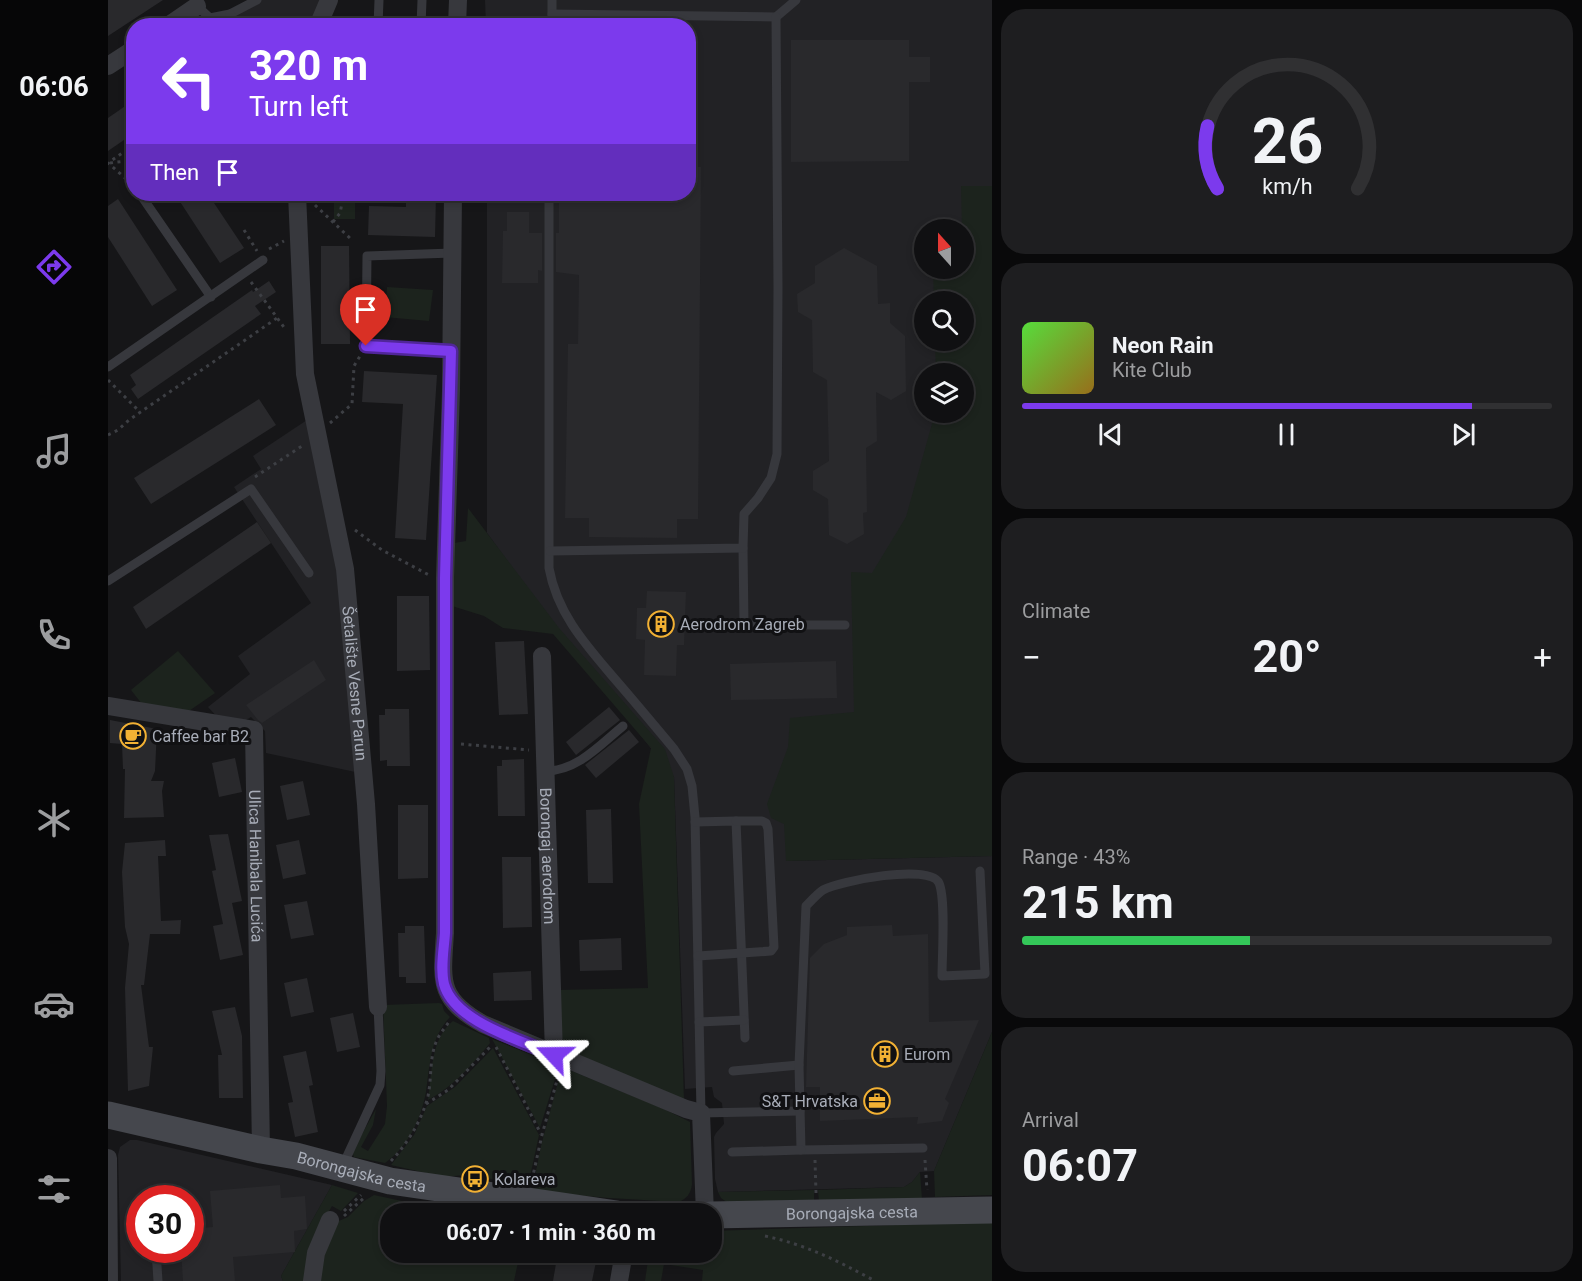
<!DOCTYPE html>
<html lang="en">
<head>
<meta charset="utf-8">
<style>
  body { margin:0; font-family:Roboto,sans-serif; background:#1e1e20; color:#f1f3f6; height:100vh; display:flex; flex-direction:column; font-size:22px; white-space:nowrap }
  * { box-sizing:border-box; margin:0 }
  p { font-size:20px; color:#9c9d9f }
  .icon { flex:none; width:33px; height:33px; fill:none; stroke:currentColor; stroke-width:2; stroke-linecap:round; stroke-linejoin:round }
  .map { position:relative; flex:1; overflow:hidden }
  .drawer { display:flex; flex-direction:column; gap:9px; padding:9px; background:#09090a; width:590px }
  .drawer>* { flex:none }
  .top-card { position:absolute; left:18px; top:18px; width:570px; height:183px; border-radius:24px; box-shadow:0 3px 9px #0003,0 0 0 2px #303032; background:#7c3aed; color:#fff; overflow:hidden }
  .needle { width:39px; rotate:339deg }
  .fabs { position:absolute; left:806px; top:219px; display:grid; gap:12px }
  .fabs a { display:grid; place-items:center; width:60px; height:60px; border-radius:50%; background:#101012; box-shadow:0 3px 9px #0003,0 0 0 2px #303032; font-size:30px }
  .speed { position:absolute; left:18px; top:1185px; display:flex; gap:12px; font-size:30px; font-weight:700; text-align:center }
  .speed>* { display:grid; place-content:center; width:78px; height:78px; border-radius:50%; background:#101012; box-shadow:0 3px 9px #0003,0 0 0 2px #303032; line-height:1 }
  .speed .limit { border:9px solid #d22; background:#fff; color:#111 }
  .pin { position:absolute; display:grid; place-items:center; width:51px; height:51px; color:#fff; margin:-62px -26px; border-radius:50% 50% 50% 0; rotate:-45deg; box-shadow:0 0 6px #0007 }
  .pin .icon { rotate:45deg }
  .me { position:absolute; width:66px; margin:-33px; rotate:293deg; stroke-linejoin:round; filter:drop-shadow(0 0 4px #0008) }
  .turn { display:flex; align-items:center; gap:21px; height:126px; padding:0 24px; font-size:27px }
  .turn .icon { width:78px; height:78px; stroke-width:2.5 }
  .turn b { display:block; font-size:42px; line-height:51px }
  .then { display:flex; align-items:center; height:57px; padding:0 24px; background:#0003; gap:12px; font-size:22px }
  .big { font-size:45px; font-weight:700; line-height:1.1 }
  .drawer .card { flex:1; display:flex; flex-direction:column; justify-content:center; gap:9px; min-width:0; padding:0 21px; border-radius:24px; background:#1e1e20 }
  .drawer .dial { align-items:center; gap:0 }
  .dial svg { height:156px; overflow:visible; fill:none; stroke:#303032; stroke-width:7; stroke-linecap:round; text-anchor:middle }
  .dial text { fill:#f1f3f6; stroke:none }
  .song { display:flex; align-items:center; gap:18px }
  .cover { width:72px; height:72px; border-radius:9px; background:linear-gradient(135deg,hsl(110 70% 55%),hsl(40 70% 35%)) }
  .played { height:6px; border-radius:3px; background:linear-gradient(90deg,#7c3aed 85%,#303032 85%) }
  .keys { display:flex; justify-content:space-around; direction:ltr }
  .heat { display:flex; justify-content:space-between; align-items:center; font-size:33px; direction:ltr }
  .charge { height:9px; border-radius:4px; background:linear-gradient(90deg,#34c759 43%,#303032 0) }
  .trip { position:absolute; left:272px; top:1203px; width:342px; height:60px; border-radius:24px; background:#101012; box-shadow:0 3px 9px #0003,0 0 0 2px #303032; font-weight:700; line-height:60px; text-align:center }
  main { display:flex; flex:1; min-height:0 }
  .tabs { display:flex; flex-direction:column; width:108px; justify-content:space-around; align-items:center; background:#060607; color:#9c9d9f }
  .tabs .icon { width:42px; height:42px }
  .tabs .selected { color:#7c3aed }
  .tabs b { font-size:27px; color:#f1f3f6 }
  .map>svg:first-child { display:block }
  .built { fill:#222225; fill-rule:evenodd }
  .green { fill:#1c231d }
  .building { fill:#29292c }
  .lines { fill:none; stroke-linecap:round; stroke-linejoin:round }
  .path { stroke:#3d3f44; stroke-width:3; stroke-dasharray:3 4.5; stroke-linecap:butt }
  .lane { stroke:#37383d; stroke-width:9 }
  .street { stroke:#37383d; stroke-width:18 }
  .secondary { stroke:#45474d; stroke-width:27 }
  .route-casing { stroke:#51269a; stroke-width:15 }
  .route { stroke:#7c3aed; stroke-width:10 }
  .labels { text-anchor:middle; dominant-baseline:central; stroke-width:6; stroke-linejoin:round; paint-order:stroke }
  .poi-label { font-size:16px; fill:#a8adb8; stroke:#111113; text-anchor:start }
  .street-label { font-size:16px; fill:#a8adb8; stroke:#111113 }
</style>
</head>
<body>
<main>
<nav class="tabs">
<b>06:06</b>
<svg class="icon selected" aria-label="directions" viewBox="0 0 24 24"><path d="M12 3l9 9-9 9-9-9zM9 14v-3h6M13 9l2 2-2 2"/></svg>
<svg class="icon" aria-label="music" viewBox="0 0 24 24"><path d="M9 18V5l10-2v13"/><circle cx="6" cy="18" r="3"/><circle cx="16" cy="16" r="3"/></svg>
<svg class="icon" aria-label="phone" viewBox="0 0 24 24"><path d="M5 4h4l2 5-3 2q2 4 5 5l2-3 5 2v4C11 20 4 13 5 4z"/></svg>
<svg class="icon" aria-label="climate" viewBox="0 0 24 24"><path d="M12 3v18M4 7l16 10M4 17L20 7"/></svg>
<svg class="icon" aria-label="car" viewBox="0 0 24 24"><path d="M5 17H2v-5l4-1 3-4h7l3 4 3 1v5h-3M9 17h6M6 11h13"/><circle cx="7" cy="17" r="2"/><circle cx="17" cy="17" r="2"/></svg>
<svg class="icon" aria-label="filters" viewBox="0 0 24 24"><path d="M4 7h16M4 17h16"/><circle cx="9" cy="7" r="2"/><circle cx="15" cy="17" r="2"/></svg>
</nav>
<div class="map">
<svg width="885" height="1281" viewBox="0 0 885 1281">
  <rect width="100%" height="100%" fill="#161618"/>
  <g class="built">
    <polygon points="145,0 216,0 203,25 126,25 121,12"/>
    <path d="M 377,0 L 884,0 L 884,807 L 678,861 L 884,856 L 884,1032 L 826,1171 L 812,1172 L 804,1182 L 796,1187 L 610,1192 L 607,1179 L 606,1137 L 608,1133 L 616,1124 L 614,1103 L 606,1097 L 604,1087 L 577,1089 L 566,777 L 466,652 L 379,533 L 379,194 L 580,194 L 580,26 L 378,25 ZM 816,230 L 855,230 L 855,268 L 816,268 ZM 816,302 L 855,302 L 855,340 L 816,340 ZM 816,374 L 855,374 L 855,412 L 816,412 Z"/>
    <polygon points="202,418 232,565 252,773 158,753 157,731 143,717 133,723 112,720 100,707 142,674 130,656 203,603 126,487 153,469 145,456"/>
    <path d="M 22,1140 L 29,1140 L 224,1185 L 173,1276 L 175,1281 L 13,1281 L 10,1155 L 12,1147 ZM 32,1198 L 82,1198 L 82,1250 L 32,1250 Z"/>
  </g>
  <g class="green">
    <polygon points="853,186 885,186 884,856 678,861 676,824 663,818 659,804 680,747 682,718 746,712 743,572 764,573 798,517 827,413 855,412 855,374 828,373 827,341 855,340 855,302 826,301 825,269 855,268"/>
    <rect x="226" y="194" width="21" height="25"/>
    <polygon points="279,287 325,290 321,321 277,317"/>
    <polygon points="360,508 451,628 557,749 566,777 576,1101 459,1053 455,1047 449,990 540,988 531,804 543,748 445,634 395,628 376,616 344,606 346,543 358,541"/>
    <polygon points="70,651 107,693 78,713 34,704 23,690"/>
    <path d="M 331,1003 L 334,1004 L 336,1011 L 342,1017 C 322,1038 322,1065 318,1092 C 313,1119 300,1147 277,1163 L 246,1157 L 244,1152 L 268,1109 L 265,1125 L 253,1147 L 260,1151 L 277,1124 L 279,1106 L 275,1005 Z"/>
    <path d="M 345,1021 L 381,1038 L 382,1043 C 364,1065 345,1087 320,1100 C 324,1075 322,1039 345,1021 Z"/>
    <polygon points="884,1032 884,1195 827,1197 826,1171"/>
    <polygon points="384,1039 451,1066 432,1128"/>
    <polygon points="385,1048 431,1135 419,1191 384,1179 357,1175 335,1177 283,1165 306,1135 319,1106 347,1087"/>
    <path d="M 454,1067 L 554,1108 L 582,1122 L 584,1184 C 583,1193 579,1199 570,1202 L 501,1198 L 424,1191 L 433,1146 Z"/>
    <polygon points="812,1172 814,1199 711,1202 710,1190 796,1187 804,1182"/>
    <polygon points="224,1185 250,1193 233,1211 224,1206 212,1226 199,1281 175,1281 173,1276"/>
    <polygon points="706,1190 706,1201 620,1203 613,1198 610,1192"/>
    <polygon points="266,1195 350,1213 282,1214 282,1252 412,1253 406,1281 210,1281 211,1270 226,1223 240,1217 256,1201"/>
    <polygon points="884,1222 884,1281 594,1281 595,1270 556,1264 553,1281 537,1281 541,1253 603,1252 603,1231"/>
  </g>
  <g class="building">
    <polygon points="0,0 55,0 0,36"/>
    <polygon points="683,40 801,40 801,57 822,57 822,82 801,82 801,161 683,162"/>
    <polygon points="26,100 26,133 0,151 0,118"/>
    <polygon points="580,167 593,167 590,519 569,519 569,538 481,537 481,518 457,518 460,344 470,344 471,275 448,272 448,233 451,233 451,194 580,194"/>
    <polygon points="67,194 100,194 136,248 112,263"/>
    <polygon points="298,194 328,194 327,237 260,235 261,206 298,207"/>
    <polygon points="10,199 69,290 44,306 0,237 0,206"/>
    <polygon points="399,212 421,212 421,233 434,233 434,271 430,270 430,283 394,283 395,231 399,231"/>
    <polygon points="213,246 241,246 242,344 213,344"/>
    <polygon points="736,248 769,266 770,304 782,303 782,323 797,336 798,391 783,400 768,392 769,441 758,448 759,512 755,513 756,534 739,544 721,535 720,499 705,490 705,471 721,461 719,380 705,372 704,320 690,312 689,294 707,283 707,266"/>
    <polygon points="161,281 168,292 147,306 153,314 30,399 23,389 28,385 22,375 144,290 145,292"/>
    <polygon points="256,371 329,375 318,540 287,538 295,404 254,402"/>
    <polygon points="151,399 168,425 43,504 26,478"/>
    <polygon points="149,522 163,543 38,629 25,607"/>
    <polygon points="539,591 578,592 576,645 569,645 568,676 536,675 537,640 528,639 529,608 538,608"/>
    <polygon points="289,596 321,596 322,670 289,671"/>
    <polygon points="416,641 420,714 391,715 387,642"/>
    <polygon points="206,660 218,680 154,723 150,720 138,705"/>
    <polygon points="728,661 729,698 623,700 622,664"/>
    <polygon points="501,707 512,720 468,755 458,742"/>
    <polygon points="277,709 301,709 302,766 279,766 279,760 272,761 271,715 277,715"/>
    <polygon points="2,720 49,729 47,771 43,781 56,781 54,791 56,817 16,818 17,769 15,769 14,744 2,743"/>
    <polygon points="521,730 531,742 488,778 477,765"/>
    <polygon points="127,758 134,792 111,797 104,763"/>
    <polygon points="416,759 417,816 390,816 389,766 394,766 394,760"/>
    <polygon points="195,781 202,815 179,820 172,786"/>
    <polygon points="290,805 320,805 320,878 290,879"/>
    <polygon points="503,809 505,883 480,883 478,810"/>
    <polygon points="120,834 134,901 124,903 135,955 112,960 105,926 115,924 104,871 108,870 101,835"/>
    <polygon points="57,840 58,856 50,856 53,921 73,920 72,934 42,934 36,985 33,985 41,1047 45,1047 41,1086 20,1091 17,988 21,944 17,927 14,872 17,843"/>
    <polygon points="191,840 198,874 175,879 168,845"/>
    <polygon points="394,857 423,857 424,927 395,928"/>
    <polygon points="199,901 206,935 183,939 176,905"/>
    <polygon points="784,925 785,936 820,934 821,1022 871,1020 837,1099 841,1103 834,1121 809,1124 810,1117 712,1121 712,1087 698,1087 702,958 716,944 739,935 739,927"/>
    <polygon points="297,926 316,926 318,983 298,983 298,977 291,977 290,933 297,933"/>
    <polygon points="513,938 514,970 472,971 471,940"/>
    <polygon points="423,971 424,1000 386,1001 385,973"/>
    <polygon points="199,978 206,1012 183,1017 176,983"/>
    <polygon points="127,1007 134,1036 135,1098 111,1098 110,1055 114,1055 104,1011"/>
    <polygon points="245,1013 252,1047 229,1052 222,1018"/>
    <polygon points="198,1051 205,1085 201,1086 210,1132 187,1137 180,1103 185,1102 175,1056"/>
    <polygon points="172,1185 173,1198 197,1196 199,1229 186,1231 187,1252 125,1257 127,1281 75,1281 73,1250 82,1250 82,1229 105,1227 102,1191"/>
    <polygon points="450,1252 490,1252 484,1281 445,1281"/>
  </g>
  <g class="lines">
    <g class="path">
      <polyline points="2,163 26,160"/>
      <polyline points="24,184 0,163 26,145"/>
      <polyline points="207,205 245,241"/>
      <polyline points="225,222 232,213 236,194"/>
      <polyline points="136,230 149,251"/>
      <polyline points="161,249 176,241"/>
      <polyline points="143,282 178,330"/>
      <polyline points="0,380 32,412"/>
      <polyline points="222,423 244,404 246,366 252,356"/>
      <polyline points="0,435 10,430 21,420 169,318"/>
      <polyline points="147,477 194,446"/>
      <polyline points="247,530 274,550 321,575"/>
      <polyline points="353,744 421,750"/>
      <polyline points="388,1047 433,1134"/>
      <polyline points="318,1104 340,1090 384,1045"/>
      <polyline points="707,1160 708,1193"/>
      <polyline points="817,1160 819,1190"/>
      <path d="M 283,1161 C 300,1143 314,1120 320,1096 C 324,1078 321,1057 329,1040 C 332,1033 338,1027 342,1020"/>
      <polyline points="424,1180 434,1135 451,1073"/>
      <polyline points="236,1211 253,1195"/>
      <polyline points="236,1216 256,1198 257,1196"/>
      <path d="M 657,1236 C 699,1245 730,1261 767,1281"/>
    </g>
    <g class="lane">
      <polyline points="444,0 444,14"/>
      <polyline points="89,6 102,18 122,14 149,0"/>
      <polyline points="122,14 129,26"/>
      <polyline points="270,26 271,0"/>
      <polyline points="313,26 314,0"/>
      <polyline points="444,26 444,14 668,17 688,0"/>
      <polyline points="32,194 103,297"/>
      <path d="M 441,194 L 441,568 C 449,613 477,644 506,678 C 526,701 546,725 566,749 L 579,769 L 584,786 L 587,817 L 593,1113 L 692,1111"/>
      <polyline points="343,351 258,346 259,256 344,253"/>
      <polyline points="0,367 155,260"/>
      <polyline points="635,548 636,625 737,625"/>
      <polyline points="442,551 635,548 636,514 650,498 663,478 669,454 670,287 668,17"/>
      <polyline points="0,581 143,489 201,573"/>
      <path d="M 438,771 C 469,771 492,745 515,726"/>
      <polyline points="587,822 628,821 637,1038"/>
      <polyline points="590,956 663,951 666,947 660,829 658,823 654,821 628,821"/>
      <polyline points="591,1022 636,1020"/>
      <polyline points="625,1071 691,1065"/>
      <path d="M 815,1148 L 693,1150 L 691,1065 L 698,906 C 703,901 709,894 715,890 C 731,881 822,863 831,883 C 838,899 834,956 834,976 L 877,974 L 872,871"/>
      <polyline points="624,1152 693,1150"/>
      <polyline points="235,1165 272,1085 273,1071 270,1007"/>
      <polyline points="48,1250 50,1281"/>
    </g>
    <g class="street">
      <polyline points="60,26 89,6"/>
      <polyline points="210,26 221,0"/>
      <polyline points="349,26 350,0"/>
      <polyline points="0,66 26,49"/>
      <path id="s1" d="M 189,194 L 197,374 L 237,569 L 258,804 L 270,1007"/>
      <path d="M 345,194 L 343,390 L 337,578 L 337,933 C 334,981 329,998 375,1024 L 578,1109 L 593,1113 L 597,1214"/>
      <path id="s2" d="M 434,656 L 446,1055"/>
      <path id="s3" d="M 0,706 L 146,730 L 153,1150"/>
      <polyline points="0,1158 1,1281"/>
      <polyline points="204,1281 208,1253 222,1220"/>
      <polyline points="511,1281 516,1252"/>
    </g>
    <g class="secondary">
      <path id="s4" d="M 0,1115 L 153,1150 L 188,1156 L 282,1181 L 509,1214"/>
      <path id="s5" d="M 603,1215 L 885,1210"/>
    </g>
  </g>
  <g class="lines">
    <g class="route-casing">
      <path id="route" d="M 258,346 L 343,351 L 337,578 L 337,933 C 336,949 332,968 336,984 C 346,1022 413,1040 446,1055"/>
    </g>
    <use href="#route" class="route"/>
  </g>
  <defs>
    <g id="building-ring" transform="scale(1.35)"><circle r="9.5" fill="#111113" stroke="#f2b134" stroke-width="1.5"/><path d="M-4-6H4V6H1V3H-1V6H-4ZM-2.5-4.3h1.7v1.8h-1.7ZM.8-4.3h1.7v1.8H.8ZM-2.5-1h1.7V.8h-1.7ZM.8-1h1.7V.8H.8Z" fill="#f2b134"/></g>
    <g id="cafe-ring" transform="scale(1.35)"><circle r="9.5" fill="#111113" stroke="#f2b134" stroke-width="1.5"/><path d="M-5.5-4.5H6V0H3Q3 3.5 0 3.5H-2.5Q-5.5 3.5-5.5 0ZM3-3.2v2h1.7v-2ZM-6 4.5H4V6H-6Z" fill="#f2b134"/></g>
    <g id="office-ring" transform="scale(1.35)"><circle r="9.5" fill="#111113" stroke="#f2b134" stroke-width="1.5"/><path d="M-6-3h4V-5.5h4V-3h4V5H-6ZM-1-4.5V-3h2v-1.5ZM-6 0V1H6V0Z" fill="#f2b134"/></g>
    <g id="bus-ring" transform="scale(1.35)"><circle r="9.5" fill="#111113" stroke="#f2b134" stroke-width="1.5"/><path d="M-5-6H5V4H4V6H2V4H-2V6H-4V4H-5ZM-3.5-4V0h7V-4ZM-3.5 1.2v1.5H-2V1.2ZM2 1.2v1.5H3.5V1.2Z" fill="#f2b134"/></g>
  </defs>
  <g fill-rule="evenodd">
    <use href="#building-ring" x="553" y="624"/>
    <use href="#cafe-ring" x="25" y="736"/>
    <use href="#building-ring" x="777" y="1054"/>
    <use href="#office-ring" x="769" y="1101"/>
    <use href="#bus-ring" x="367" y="1179"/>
  </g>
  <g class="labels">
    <g class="poi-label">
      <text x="572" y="624">Aerodrom Zagreb</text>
      <text x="44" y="736">Caffee bar B2</text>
      <text x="796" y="1054">Eurom</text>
      <text x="750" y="1101" text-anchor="end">S&amp;T Hrvatska</text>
      <text x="386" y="1179">Kolareva</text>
    </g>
    <g class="street-label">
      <text stroke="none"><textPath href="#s1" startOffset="494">Šetalište Vesne Parun</textPath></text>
      <text stroke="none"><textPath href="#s2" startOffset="200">Borongaj aerodrom</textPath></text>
      <text stroke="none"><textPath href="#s3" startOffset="284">Ulica Hanibala Lucića</textPath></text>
      <text stroke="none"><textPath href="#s4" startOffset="260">Borongajska cesta</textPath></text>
      <text stroke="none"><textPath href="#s5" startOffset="141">Borongajska cesta</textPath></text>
    </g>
  </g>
</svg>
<div class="fabs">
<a><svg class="needle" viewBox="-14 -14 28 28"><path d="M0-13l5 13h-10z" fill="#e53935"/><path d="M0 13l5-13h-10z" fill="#9c9d9f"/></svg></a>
<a><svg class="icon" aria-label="search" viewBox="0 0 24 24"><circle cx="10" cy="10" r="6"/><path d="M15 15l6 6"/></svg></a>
<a><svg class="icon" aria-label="layers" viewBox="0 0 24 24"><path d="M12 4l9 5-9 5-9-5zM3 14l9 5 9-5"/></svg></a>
</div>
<div class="speed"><div class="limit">30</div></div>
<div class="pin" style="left:258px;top:346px;background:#d93025"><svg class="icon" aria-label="arrive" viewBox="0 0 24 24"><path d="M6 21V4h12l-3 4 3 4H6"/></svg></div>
<svg class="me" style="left:446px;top:1055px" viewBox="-20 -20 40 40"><path d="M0-17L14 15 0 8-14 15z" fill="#7c3aed" stroke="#fff" stroke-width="4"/></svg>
<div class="trip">06:07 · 1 min · 360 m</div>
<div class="top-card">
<div class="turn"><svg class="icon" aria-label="left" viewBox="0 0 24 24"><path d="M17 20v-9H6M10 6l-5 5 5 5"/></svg><div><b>320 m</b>Turn left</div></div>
<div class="then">Then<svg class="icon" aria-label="arrive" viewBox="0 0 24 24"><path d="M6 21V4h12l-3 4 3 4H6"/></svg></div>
</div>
</div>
<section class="drawer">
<div class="card dial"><svg viewBox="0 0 100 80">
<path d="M14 69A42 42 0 1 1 86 69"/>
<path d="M14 69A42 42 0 0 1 9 37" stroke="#7c3aed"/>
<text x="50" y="56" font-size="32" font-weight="700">26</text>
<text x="50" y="72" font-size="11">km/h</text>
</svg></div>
<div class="card">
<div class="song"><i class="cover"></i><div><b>Neon Rain</b><p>Kite Club</p></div></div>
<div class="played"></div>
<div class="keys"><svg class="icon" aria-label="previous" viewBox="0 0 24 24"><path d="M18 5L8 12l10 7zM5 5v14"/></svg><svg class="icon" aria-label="pause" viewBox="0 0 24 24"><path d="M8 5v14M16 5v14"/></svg><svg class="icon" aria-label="next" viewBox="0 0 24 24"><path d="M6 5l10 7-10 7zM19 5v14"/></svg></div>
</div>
<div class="card"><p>Climate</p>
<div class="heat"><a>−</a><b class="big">20°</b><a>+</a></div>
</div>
<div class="card"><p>Range · 43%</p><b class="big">215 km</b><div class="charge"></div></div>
<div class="card"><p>Arrival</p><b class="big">06:07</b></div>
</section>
</main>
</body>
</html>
